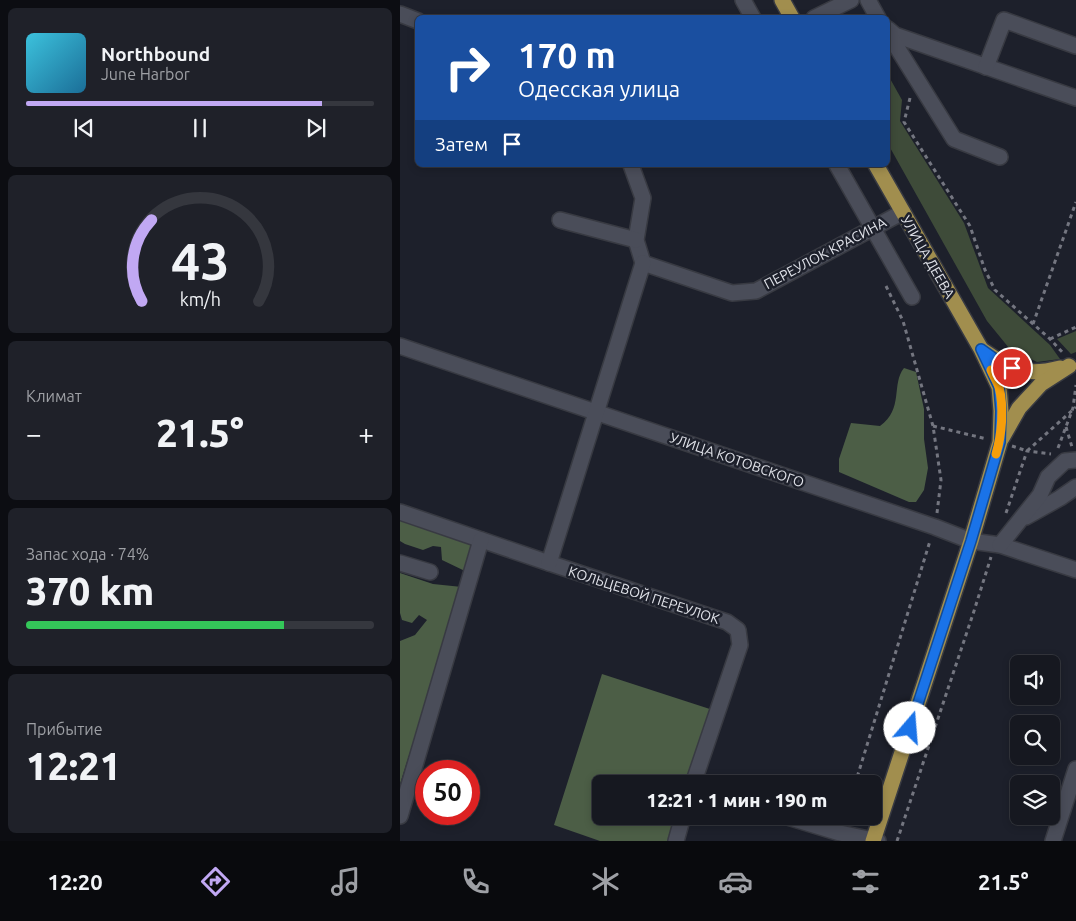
<!DOCTYPE html>
<html lang="ru">
<head>
<meta charset="utf-8">
<style>
  body { margin:0; font-family:Ubuntu,sans-serif; background:#1f2129; color:#f1f3f6; height:100vh; display:flex; flex-direction:column; font-size:19px; white-space:nowrap }
  * { box-sizing:border-box; margin:0 }
  p { font-size:16px; color:#9ea0a5 }
  .icon { flex:none; width:28px; height:28px; fill:none; stroke:currentColor; stroke-width:2; stroke-linecap:round; stroke-linejoin:round }
  .map { position:relative; flex:1; overflow:hidden }
  .side { display:flex; flex-direction:column; gap:8px; padding:8px; background:#0c0d12; width:400px }
  .side>* { flex:none }
  .hud { position:absolute; left:15px; top:15px; width:475px; height:152px; border-radius:8px; box-shadow:0 2px 8px #0003,0 0 0 1px #35373e; background:#1a4fa0; color:#fff; overflow:hidden }
  .tools { position:absolute; left:610px; top:655px; display:grid; gap:10px }
  .tools a { display:grid; place-items:center; width:50px; height:50px; border-radius:8px; background:#161820; box-shadow:0 2px 8px #0003,0 0 0 1px #35373e; font-size:25px }
  .speed { position:absolute; left:15px; top:760px; display:flex; gap:10px; font-size:25px; font-weight:700; text-align:center }
  .speed>* { display:grid; place-content:center; width:65px; height:65px; border-radius:50%; background:#161820; box-shadow:0 2px 8px #0003,0 0 0 1px #35373e; line-height:1 }
  .speed .limit { border:8px solid #d22; background:#fff; color:#111 }
  .pin { position:absolute; display:grid; place-items:center; width:42px; height:42px; color:#fff; margin:-21px; border:2px solid #fff; border-radius:50%; box-shadow:0 1px 5px #0007 }
  .me { position:absolute; width:55px; margin:-28px; rotate:18deg; stroke-linejoin:round; filter:drop-shadow(0 0 4px #0008) }
  .turn { display:flex; align-items:center; gap:18px; height:105px; padding:0 20px; font-size:22px }
  .turn .icon { width:65px; height:65px; stroke-width:2.5 }
  .turn b { display:block; font-size:35px; line-height:42px }
  .then { display:flex; align-items:center; height:48px; padding:0 20px; background:#0003; gap:10px; font-size:19px }
  .big { font-size:38px; font-weight:800; line-height:1.1 }
  .side .card { flex:1; display:flex; flex-direction:column; justify-content:center; gap:8px; min-width:0; padding:0 18px; border-radius:8px; background:#1f2129 }
  .side .dial { align-items:center; gap:0 }
  .dial svg { height:130px; overflow:visible; fill:none; stroke:#35373e; stroke-width:7; stroke-linecap:round; text-anchor:middle }
  .dial text { fill:#f1f3f6; stroke:none }
  .song { display:flex; align-items:center; gap:15px }
  .cover { width:60px; height:60px; border-radius:8px; background:linear-gradient(135deg,hsl(190 70% 55%),hsl(200 70% 35%)) }
  .played { height:5px; border-radius:2px; background:linear-gradient(90deg,#c1a8f3 85%,#35373e 85%) }
  .keys { display:flex; justify-content:space-around; direction:ltr }
  .heat { display:flex; justify-content:space-between; align-items:center; font-size:28px; direction:ltr }
  .charge { height:8px; border-radius:4px; background:linear-gradient(90deg,#34c759 74%,#35373e 0) }
  .trip { position:absolute; left:192px; top:775px; width:290px; height:50px; border-radius:8px; background:#161820; box-shadow:0 2px 8px #0003,0 0 0 1px #35373e; font-weight:800; line-height:50px; text-align:center }
  .tab-bar { display:flex; height:80px; justify-content:space-around; align-items:center; background:#090a0d; color:#9ea0a5 }
  .tab-bar .icon { width:35px; height:35px }
  .tab-bar .on { color:#c1a8f3 }
  .tab-bar b { font-size:22px; color:#f1f3f6 }
  main { display:flex; flex:1; min-height:0 }
  .map>svg:first-child { display:block }
  .green { fill:#3e4b39 }
  .forest { fill:#4c5e46 }
  .lines { fill:none; stroke-linecap:round; stroke-linejoin:round }
  .minor-casing { stroke:#383a42; stroke-width:18 }
  .major-casing { stroke:#383a42; stroke-width:18 }
  .path { stroke:#747680; stroke-width:3; stroke-dasharray:4 4; stroke-linecap:butt }
  .minor { stroke:#4a4d59; stroke-width:15 }
  .major { stroke:#a18e4e; stroke-width:15 }
  .route-casing { stroke:#114b97; stroke-width:12 }
  .route { stroke:#1a73e8; stroke-width:9 }
  .slow { stroke:#f59e0b; stroke-width:9 }
  .labels { text-anchor:middle; dominant-baseline:central; stroke-width:5; stroke-linejoin:round; paint-order:stroke }
  .street-label { font-size:14px; fill:#e1e3ea; stroke:#1d202b }
</style>
</head>
<body>
<main>
<section class="side">
<div class="card">
<div class="song"><i class="cover"></i><div><b>Northbound</b><p>June Harbor</p></div></div>
<div class="played"></div>
<div class="keys"><svg class="icon" aria-label="previous" viewBox="0 0 24 24"><path d="M18 5L8 12l10 7zM5 5v14"/></svg><svg class="icon" aria-label="pause" viewBox="0 0 24 24"><path d="M8 5v14M16 5v14"/></svg><svg class="icon" aria-label="next" viewBox="0 0 24 24"><path d="M6 5l10 7-10 7zM19 5v14"/></svg></div>
</div>
<div class="card dial"><svg viewBox="0 0 100 80">
<path d="M14 69A42 42 0 1 1 86 69"/>
<path d="M14 69A42 42 0 0 1 20 19" stroke="#c1a8f3"/>
<text x="50" y="56" font-size="32" font-weight="700">43</text>
<text x="50" y="72" font-size="11">km/h</text>
</svg></div>
<div class="card"><p>Климат</p>
<div class="heat"><a>−</a><b class="big">21.5°</b><a>+</a></div>
</div>
<div class="card"><p>Запас хода · 74%</p><b class="big">370 km</b><div class="charge"></div></div>
<div class="card"><p>Прибытие</p><b class="big">12:21</b></div>
</section>
<div class="map">
<svg width="676" height="841" viewBox="0 0 676 841">
  <rect width="100%" height="100%" fill="#1d202b"/>
  <g class="green">
    <polygon points="488,75 502,100 500,121 564,223 588,288 650,345 660,359 637,362 609,348 587,321 488,144"/>
    <polygon points="676,331 676,352 671,354 657,339"/>
  </g>
  <g class="forest">
    <path d="M 504,368 L 516,372 L 524,409 L 524,439 L 528,468 L 524,490 L 516,502 L 509,502 L 439,472 L 439,459 L 451,423 L 480,426 C 504,409 491,384 504,368 Z"/>
    <polygon points="0,516 77,539 67,572 42,560 41,547 33,546 23,550 5,544 0,541"/>
    <polygon points="0,573 33,584 62,587 0,784 0,641 15,635 27,620 19,615 12,623 2,620 0,613"/>
    <polygon points="202,674 316,711 291,784 201,784 201,816 280,816 271,841 200,841 154,825"/>
  </g>
  <g class="lines">
    <g class="minor-casing">
      <g id="minor">
        <polyline points="343,0 353,18"/>
        <polyline points="468,0 478,18"/>
        <polyline points="0,14 18,21"/>
        <polyline points="414,18 451,0"/>
        <polyline points="488,29 495,35 676,98"/>
        <polyline points="488,33 554,139 600,157"/>
        <polyline points="586,67 604,20 676,46"/>
        <polyline points="231,165 243,198 236,240 243,263"/>
        <polyline points="437,165 512,297"/>
        <polyline points="160,220 236,240"/>
        <polyline points="243,263 332,293 356,291 503,212"/>
        <polyline points="0,346 535,527 571,541 600,545 676,570"/>
        <polyline points="0,512 149,563 327,622 338,630 340,645 293,784"/>
        <polyline points="626,517 660,498 676,487"/>
        <polyline points="600,545 640,495 648,477 665,461 676,460"/>
        <polyline points="0,563 30,572"/>
        <polyline points="149,563 243,263"/>
        <polyline points="0,816 81,540"/>
        <polyline points="384,816 440,833 478,841"/>
        <polyline points="276,841 283,816"/>
        <polyline points="653,841 676,769"/>
      </g>
    </g>
    <g class="major-casing">
      <g id="major">
        <polyline points="382,0 392,18"/>
        <path d="M 582,350 C 611,370 625,377 660,368"/>
        <polyline points="602,438 619,408 641,384 669,366"/>
        <polyline points="473,841 571,541 600,442 601,411 599,387 581,349 476,165"/>
      </g>
    </g>
    <g class="path">
      <polyline points="510,98 504,122 570,226 585,270 595,290 650,339 664,354"/>
      <polyline points="486,286 503,321 533,426 541,480 537,513"/>
      <polyline points="633,324 676,202"/>
      <polyline points="650,339 676,327"/>
      <polyline points="533,426 587,439"/>
      <polyline points="666,427 672,447"/>
      <polyline points="612,446 627,451 676,407"/>
      <polyline points="658,448 673,408 676,385"/>
      <polyline points="606,513 627,451 651,454"/>
      <polyline points="455,784 530,541"/>
      <polyline points="497,841 574,611 591,557"/>
    </g>
    <use href="#minor" class="minor"/>
    <use href="#major" class="major"/>
  </g>
  <g class="lines">
    <g class="route-casing">
      <polyline id="route" points="510,728 571,541 600,442 601,411 599,387 581,349 602,364 612,368"/>
    </g>
    <use href="#route" class="route"/>
    <path class="slow" d="M 591,370 C 593,375 597,381 599,387 C 604,407 602,434 596,454"/>
  </g>
  <g class="labels">
    <g class="street-label">
      <text transform="translate(425 253) rotate(-28)">ПЕРЕУЛОК КРАСИНА</text>
      <text transform="translate(528 257) rotate(60)">УЛИЦА ДЕЕВА</text>
      <text transform="translate(337 460) rotate(19)">УЛИЦА КОТОВСКОГО</text>
      <text transform="translate(244 595) rotate(18)">КОЛЬЦЕВОЙ ПЕРЕУЛОК</text>
    </g>
  </g>
</svg>
<div class="tools">
<a><svg class="icon" aria-label="sound" viewBox="0 0 24 24"><path d="M4 9h4l5-4v14l-5-4H4zM17 9q2 3 0 6"/></svg></a>
<a><svg class="icon" aria-label="search" viewBox="0 0 24 24"><circle cx="10" cy="10" r="6"/><path d="M15 15l6 6"/></svg></a>
<a><svg class="icon" aria-label="layers" viewBox="0 0 24 24"><path d="M12 4l9 5-9 5-9-5zM3 14l9 5 9-5"/></svg></a>
</div>
<div class="speed"><div class="limit">50</div></div>
<div class="pin" style="left:612px;top:368px;background:#d93025"><svg class="icon" aria-label="arrive" viewBox="0 0 24 24"><path d="M6 21V4h12l-3 4 3 4H6"/></svg></div>
<svg class="me" style="left:510px;top:728px" viewBox="-20 -20 40 40"><circle r="19" fill="#fff"/><path d="M0-13L10 11 0 6-10 11z" fill="#1a73e8"/></svg>
<div class="trip">12:21 · 1 мин · 190 m</div>
<div class="hud">
<div class="turn"><svg class="icon" aria-label="right" viewBox="0 0 24 24"><path d="M7 20v-9h11M14 6l5 5-5 5"/></svg><div><b>170 m</b>Одесская улица</div></div>
<div class="then">Затем<svg class="icon" aria-label="arrive" viewBox="0 0 24 24"><path d="M6 21V4h12l-3 4 3 4H6"/></svg></div>
</div>
</div>
</main>
<nav class="tab-bar">
<b>12:20</b>
<svg class="icon on" aria-label="directions" viewBox="0 0 24 24"><path d="M12 3l9 9-9 9-9-9zM9 14v-3h6M13 9l2 2-2 2"/></svg>
<svg class="icon" aria-label="music" viewBox="0 0 24 24"><path d="M9 18V5l10-2v13"/><circle cx="6" cy="18" r="3"/><circle cx="16" cy="16" r="3"/></svg>
<svg class="icon" aria-label="phone" viewBox="0 0 24 24"><path d="M5 4h4l2 5-3 2q2 4 5 5l2-3 5 2v4C11 20 4 13 5 4z"/></svg>
<svg class="icon" aria-label="climate" viewBox="0 0 24 24"><path d="M12 3v18M4 7l16 10M4 17L20 7"/></svg>
<svg class="icon" aria-label="car" viewBox="0 0 24 24"><path d="M5 17H2v-5l4-1 3-4h7l3 4 3 1v5h-3M9 17h6M6 11h13"/><circle cx="7" cy="17" r="2"/><circle cx="17" cy="17" r="2"/></svg>
<svg class="icon" aria-label="filters" viewBox="0 0 24 24"><path d="M4 7h16M4 17h16"/><circle cx="9" cy="7" r="2"/><circle cx="15" cy="17" r="2"/></svg>
<b>21.5°</b>
</nav>
</body>
</html>
